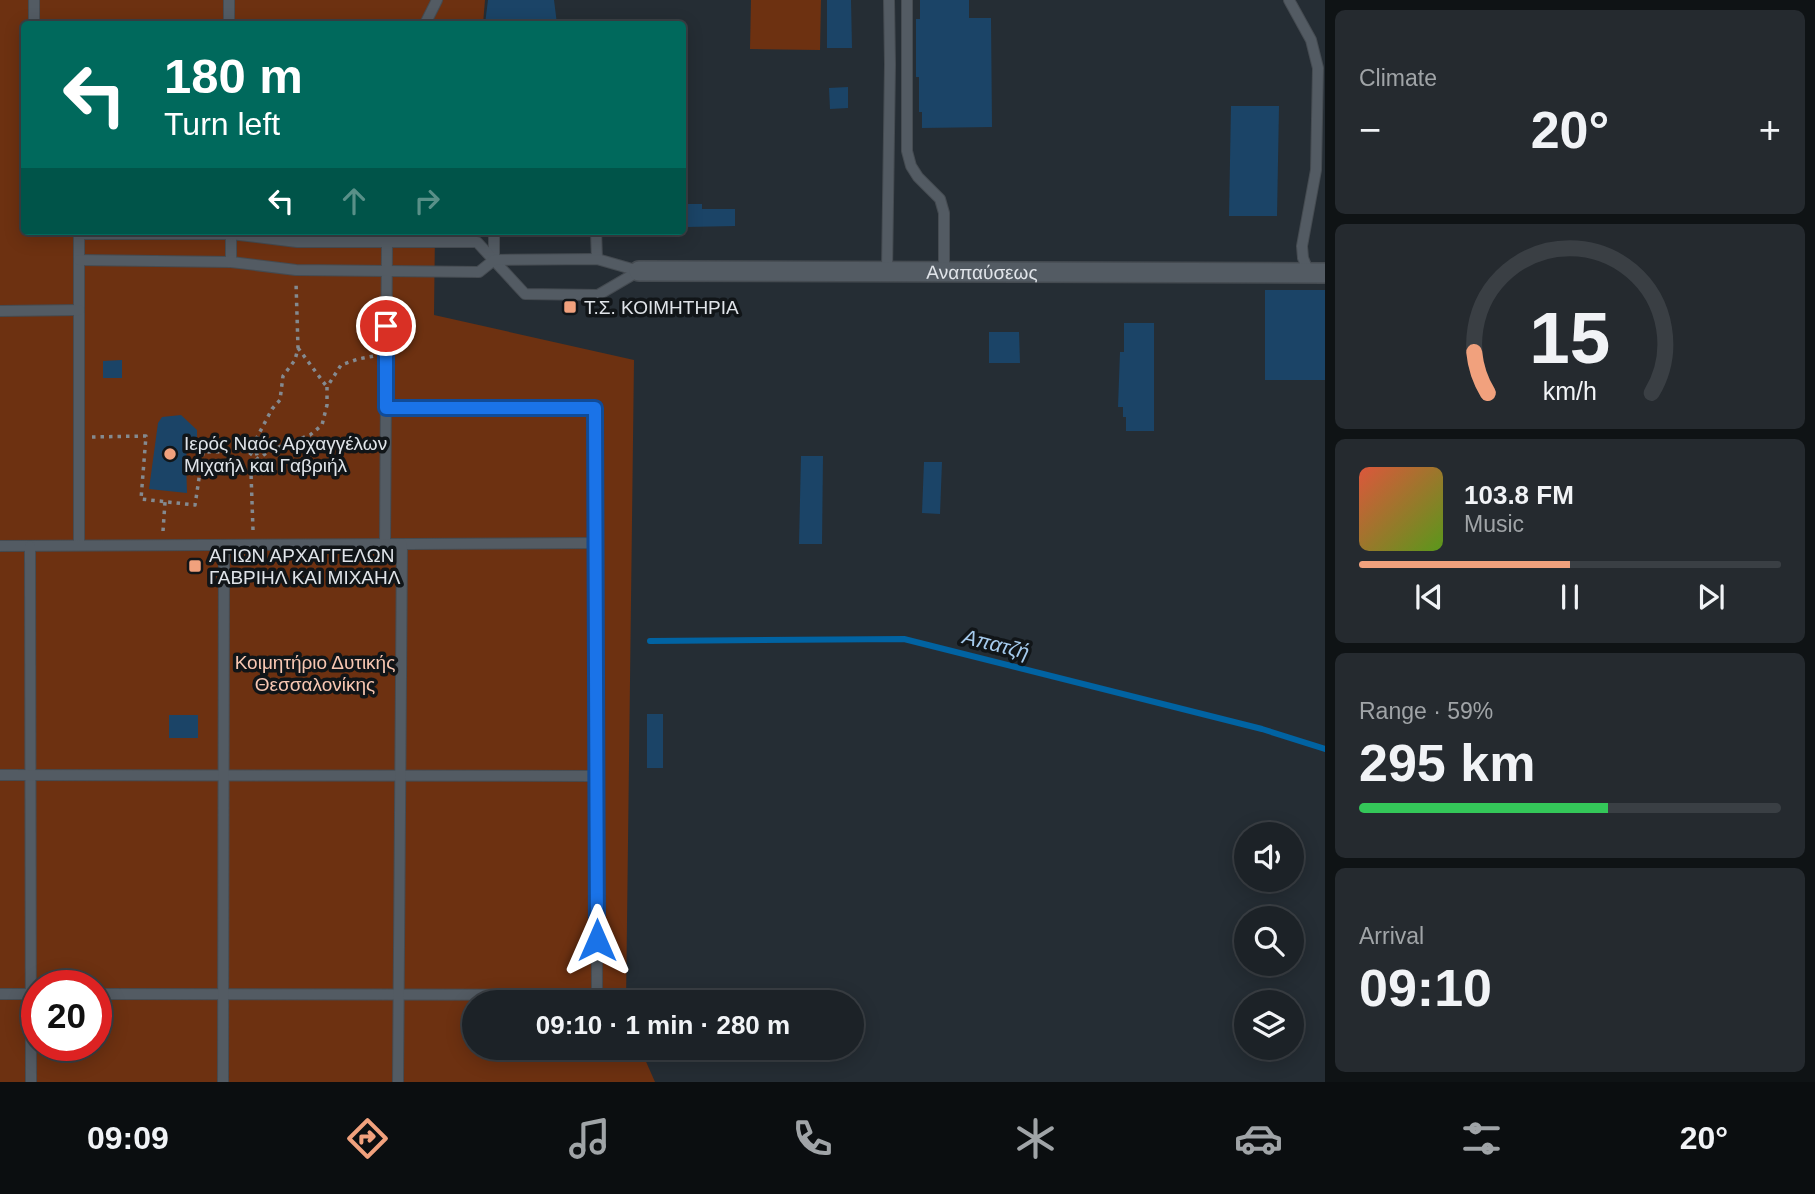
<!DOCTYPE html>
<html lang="en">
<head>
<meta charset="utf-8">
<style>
  body { margin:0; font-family:Helvetica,sans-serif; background:#252a2f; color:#f1f3f6; height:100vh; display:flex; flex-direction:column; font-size:26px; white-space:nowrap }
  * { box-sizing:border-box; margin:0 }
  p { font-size:23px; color:#a0a4a7 }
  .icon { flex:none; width:38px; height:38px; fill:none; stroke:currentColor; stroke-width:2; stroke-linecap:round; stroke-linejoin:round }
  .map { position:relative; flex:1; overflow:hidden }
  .panel { display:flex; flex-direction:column; gap:10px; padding:10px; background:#0f1315; width:490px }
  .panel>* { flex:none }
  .banner { position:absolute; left:21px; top:21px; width:665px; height:214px; border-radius:7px; box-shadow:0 4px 18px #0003,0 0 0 2px #3a3f44; background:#00695c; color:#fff; overflow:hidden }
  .buttons { position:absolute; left:1234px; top:822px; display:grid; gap:14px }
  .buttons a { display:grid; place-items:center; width:70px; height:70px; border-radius:50%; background:#1c2227; box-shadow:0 4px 18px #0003,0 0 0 2px #3a3f44; font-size:35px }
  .speed { position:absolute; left:21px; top:970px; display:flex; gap:14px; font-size:35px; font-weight:700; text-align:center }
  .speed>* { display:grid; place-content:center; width:91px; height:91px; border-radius:50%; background:#1c2227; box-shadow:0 4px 18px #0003,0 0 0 2px #3a3f44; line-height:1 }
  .speed .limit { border:10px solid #d22; background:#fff; color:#111 }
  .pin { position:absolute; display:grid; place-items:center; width:60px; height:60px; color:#fff; margin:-30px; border:4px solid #fff; border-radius:50%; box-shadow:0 2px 7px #0007 }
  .me { position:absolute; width:77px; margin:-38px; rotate:0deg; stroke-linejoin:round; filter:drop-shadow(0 0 5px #0008) }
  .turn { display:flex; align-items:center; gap:24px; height:147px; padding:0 28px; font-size:32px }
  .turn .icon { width:91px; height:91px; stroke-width:2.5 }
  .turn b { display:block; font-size:49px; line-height:60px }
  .lanes { display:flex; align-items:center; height:66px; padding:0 28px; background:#0003; justify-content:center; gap:35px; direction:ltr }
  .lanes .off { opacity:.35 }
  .big { font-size:52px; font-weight:700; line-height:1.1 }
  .panel .card { flex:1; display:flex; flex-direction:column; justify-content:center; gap:10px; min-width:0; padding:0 24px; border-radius:10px; background:#252a2f }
  .panel .dial { align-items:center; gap:0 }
  .dial svg { height:182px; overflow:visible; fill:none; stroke:#3a3f44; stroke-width:7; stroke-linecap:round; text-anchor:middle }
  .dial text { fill:#f1f3f6; stroke:none }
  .song { display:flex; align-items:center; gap:21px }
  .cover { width:84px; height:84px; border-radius:10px; background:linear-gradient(135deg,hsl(10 70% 55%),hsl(90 70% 35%)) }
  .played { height:7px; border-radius:4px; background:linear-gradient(90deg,#f1a17d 50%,#3a3f44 50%) }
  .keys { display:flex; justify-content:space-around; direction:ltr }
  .heat { display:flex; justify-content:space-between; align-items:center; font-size:38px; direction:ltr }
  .charge { height:10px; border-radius:5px; background:linear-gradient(90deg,#34c759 59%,#3a3f44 0) }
  .trip { position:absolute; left:462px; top:990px; width:402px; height:70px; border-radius:35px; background:#1c2227; box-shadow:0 4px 18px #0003,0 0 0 2px #3a3f44; font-weight:700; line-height:70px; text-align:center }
  .dock { display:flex; height:112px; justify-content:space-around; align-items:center; background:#0b0e10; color:#a0a4a7 }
  .dock .icon { width:49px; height:49px }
  .dock .selected { color:#f1a17d }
  .dock b { font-size:32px; color:#f1f3f6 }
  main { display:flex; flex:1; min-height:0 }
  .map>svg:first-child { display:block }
  .green { fill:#6d3111; fill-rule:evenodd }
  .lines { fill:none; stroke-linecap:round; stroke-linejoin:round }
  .stream { stroke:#0163a2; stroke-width:6 }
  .building { fill:#1b4467 }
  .service-casing { stroke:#454b51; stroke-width:12 }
  .minor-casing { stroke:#454b51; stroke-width:22 }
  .path { stroke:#848a90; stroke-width:3.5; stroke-dasharray:3.5 5; stroke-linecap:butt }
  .service { stroke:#535b63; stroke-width:10 }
  .minor { stroke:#535b63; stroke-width:19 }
  .route-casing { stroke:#114b97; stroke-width:18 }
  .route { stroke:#1a73e8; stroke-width:12 }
  .poi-dot { fill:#f1a17d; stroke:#111518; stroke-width:2.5 }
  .labels { text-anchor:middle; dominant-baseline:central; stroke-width:7; stroke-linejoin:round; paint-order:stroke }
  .street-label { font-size:19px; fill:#e0e4e9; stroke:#111518 }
  .poi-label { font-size:19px; fill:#e0e4e9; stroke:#111518; text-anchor:start }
  .park-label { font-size:19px; fill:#f8c7b2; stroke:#111518 }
  .water-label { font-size:21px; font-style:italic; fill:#a5caec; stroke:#111518 }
</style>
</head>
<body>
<main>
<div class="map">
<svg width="1325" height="1082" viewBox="0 0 1325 1082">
  <rect width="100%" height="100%" fill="#252d34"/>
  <g class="green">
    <path d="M 0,0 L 485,0 L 483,24 L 24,24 L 24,231 L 435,231 L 434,315 L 634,360 L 626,1003 L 474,1003 L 474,1048 L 640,1048 L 655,1082 L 0,1082 ZM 37,985 L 96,985 L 96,1045 L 37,1045 Z"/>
    <polygon points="751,0 821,0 820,50 750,49"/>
  </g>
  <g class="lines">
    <polyline class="stream" points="650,641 904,639 1262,729 1325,749"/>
  </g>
  <g class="building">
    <polygon points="488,0 554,0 557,24 485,24"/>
    <polygon points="827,0 851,0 852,48 827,48"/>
    <polygon points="920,0 969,0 969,18 991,18 992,127 922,128 922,112 919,112 919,77 916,77 916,19 920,19"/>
    <polygon points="848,87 848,108 830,109 829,88"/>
    <polygon points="1231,106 1279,106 1277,216 1229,216"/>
    <polygon points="687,204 702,204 702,209 735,209 735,226 686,227"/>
    <rect x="1265" y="290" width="60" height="90"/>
    <polygon points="1124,323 1154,323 1154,431 1126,431 1126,417 1123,417 1123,407 1118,407 1120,352 1124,352"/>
    <polygon points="989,332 1019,332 1020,363 989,363"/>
    <polygon points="122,360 122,378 103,378 103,361"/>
    <polygon points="181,415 197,430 197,445 187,447 186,461 187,493 149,489 158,423 162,417"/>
    <polygon points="801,456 823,456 822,544 799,544"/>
    <polygon points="924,462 942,462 940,514 922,513"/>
    <rect x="647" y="714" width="16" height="54"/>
    <rect x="169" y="715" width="29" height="23"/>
  </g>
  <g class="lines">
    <g class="service-casing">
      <g id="service">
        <polyline points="229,0 229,24"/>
        <polyline points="907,0 907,151 911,166 918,177 940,199 944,213 944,272"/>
        <polyline points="1289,0 1311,40 1318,68 1316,170 1302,246 1303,258 1309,273"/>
        <polyline points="34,24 34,0"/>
        <polyline points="425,24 437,0"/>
        <polyline points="77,231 79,234 79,545"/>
        <polyline points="231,231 231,262"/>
        <polyline points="376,231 387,242 385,544"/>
        <polyline points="494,231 494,260"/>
        <polyline points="596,231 597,259"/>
        <polyline points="79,234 231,234 297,242 477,242 525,294 598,295 639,271"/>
        <polyline points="79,260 231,262 296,270 479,272 494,260 597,259 639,271"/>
        <polyline points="887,272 890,64 889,0"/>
        <polyline points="0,311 79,310"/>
        <polyline points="0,546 596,543"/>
        <polyline points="30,546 31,1082"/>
        <polyline points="0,775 596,776"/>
        <polyline points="0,994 36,994"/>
        <polyline points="96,994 597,995 595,409 386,408"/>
        <polyline points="223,1082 224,545"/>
        <polyline points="398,1082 402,544"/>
      </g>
    </g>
    <g class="minor-casing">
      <g id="minor">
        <path id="s1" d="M 639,271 L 1325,273"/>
      </g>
    </g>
    <g class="path">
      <polyline points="298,348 327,387"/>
      <polyline points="92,437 146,436 141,499 195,505 203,452 247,451 258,459 269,451 310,435 322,425 327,405 327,387 341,365 358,359 374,356"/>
      <polyline points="253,530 251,473 258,459 254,443 272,409 280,400 283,376 295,360 298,348 296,282"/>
      <polyline points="163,531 165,502"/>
    </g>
    <use href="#service" class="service"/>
    <use href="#minor" class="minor"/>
  </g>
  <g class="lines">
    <g class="route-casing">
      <polyline id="route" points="386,326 386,408 595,408 597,940"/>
    </g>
    <use href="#route" class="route"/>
  </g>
  <g class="poi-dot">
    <rect x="563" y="300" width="14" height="14" rx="3.5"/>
    <circle cx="170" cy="454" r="7"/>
    <rect x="188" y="559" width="14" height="14" rx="3.5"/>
  </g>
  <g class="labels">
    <g class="street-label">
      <text stroke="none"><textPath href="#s1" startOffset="343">Αναπαύσεως</textPath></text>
    </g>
    <g class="poi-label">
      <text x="584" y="307">Τ.Σ. ΚΟΙΜΗΤΗΡΙΑ</text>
      <text x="184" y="443">Ιερός Ναός Αρχαγγέλων<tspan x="184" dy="22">Μιχαήλ και Γαβριήλ</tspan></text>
      <text x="209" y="555">ΑΓΙΩΝ ΑΡΧΑΓΓΕΛΩΝ<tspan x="209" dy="22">ΓΑΒΡΙΗΛ ΚΑΙ ΜΙΧΑΗΛ</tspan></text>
    </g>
    <g class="park-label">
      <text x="315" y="662">Κοιμητήριο Δυτικής<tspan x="315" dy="22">Θεσσαλονίκης</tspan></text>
    </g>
    <g class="water-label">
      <text transform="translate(996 644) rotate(14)">Απατζή</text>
    </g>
  </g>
</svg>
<div class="buttons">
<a><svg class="icon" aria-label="sound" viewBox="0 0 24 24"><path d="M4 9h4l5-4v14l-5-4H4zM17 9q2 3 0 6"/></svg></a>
<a><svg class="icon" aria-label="search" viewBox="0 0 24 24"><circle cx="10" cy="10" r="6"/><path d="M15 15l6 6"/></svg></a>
<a><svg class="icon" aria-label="layers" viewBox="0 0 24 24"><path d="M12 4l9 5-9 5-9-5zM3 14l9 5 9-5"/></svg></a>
</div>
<div class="speed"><div class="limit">20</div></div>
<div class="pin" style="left:386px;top:326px;background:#d93025"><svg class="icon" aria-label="arrive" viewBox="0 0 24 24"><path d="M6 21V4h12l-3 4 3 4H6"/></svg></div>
<svg class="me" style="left:597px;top:940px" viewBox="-20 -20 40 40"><path d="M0-17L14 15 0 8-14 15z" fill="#1a73e8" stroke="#fff" stroke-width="4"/></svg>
<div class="trip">09:10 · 1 min · 280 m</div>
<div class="banner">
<div class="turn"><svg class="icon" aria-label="left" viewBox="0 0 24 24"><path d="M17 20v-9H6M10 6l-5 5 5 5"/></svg><div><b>180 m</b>Turn left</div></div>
<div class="lanes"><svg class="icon" aria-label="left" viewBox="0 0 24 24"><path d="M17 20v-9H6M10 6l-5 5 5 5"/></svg><svg class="icon off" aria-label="ahead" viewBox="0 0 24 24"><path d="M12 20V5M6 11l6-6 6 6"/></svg><svg class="icon off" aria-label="right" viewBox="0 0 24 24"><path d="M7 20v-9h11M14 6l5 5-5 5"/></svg></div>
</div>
</div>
<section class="panel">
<div class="card"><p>Climate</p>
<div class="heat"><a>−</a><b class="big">20°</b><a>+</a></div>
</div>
<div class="card dial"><svg viewBox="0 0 100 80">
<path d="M14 69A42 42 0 1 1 86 69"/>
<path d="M14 69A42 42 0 0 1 8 51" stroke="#f1a17d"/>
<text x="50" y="56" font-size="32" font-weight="700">15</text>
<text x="50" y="72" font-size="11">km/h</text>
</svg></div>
<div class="card">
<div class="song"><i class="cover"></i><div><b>103.8 FM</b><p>Music</p></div></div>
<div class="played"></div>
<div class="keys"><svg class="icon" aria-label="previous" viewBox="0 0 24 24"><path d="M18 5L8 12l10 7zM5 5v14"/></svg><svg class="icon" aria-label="pause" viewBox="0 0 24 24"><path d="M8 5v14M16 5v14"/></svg><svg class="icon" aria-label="next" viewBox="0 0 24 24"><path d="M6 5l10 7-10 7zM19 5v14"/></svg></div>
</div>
<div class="card"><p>Range · 59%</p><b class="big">295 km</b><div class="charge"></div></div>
<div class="card"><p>Arrival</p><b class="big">09:10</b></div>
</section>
</main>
<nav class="dock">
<b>09:09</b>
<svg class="icon selected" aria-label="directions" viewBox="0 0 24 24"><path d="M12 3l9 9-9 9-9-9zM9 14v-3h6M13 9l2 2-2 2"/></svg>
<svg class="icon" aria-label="music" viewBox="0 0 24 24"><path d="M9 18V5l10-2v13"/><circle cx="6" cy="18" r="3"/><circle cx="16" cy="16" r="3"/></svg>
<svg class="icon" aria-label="phone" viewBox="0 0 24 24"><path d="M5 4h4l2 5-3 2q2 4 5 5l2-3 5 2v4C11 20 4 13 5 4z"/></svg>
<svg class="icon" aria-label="climate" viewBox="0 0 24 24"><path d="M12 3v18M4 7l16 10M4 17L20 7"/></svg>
<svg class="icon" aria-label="car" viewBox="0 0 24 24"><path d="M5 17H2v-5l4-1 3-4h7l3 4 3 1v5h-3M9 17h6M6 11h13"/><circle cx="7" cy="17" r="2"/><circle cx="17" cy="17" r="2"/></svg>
<svg class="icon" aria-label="filters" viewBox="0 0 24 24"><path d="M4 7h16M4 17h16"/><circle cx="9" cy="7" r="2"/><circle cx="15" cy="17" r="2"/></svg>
<b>20°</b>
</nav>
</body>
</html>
